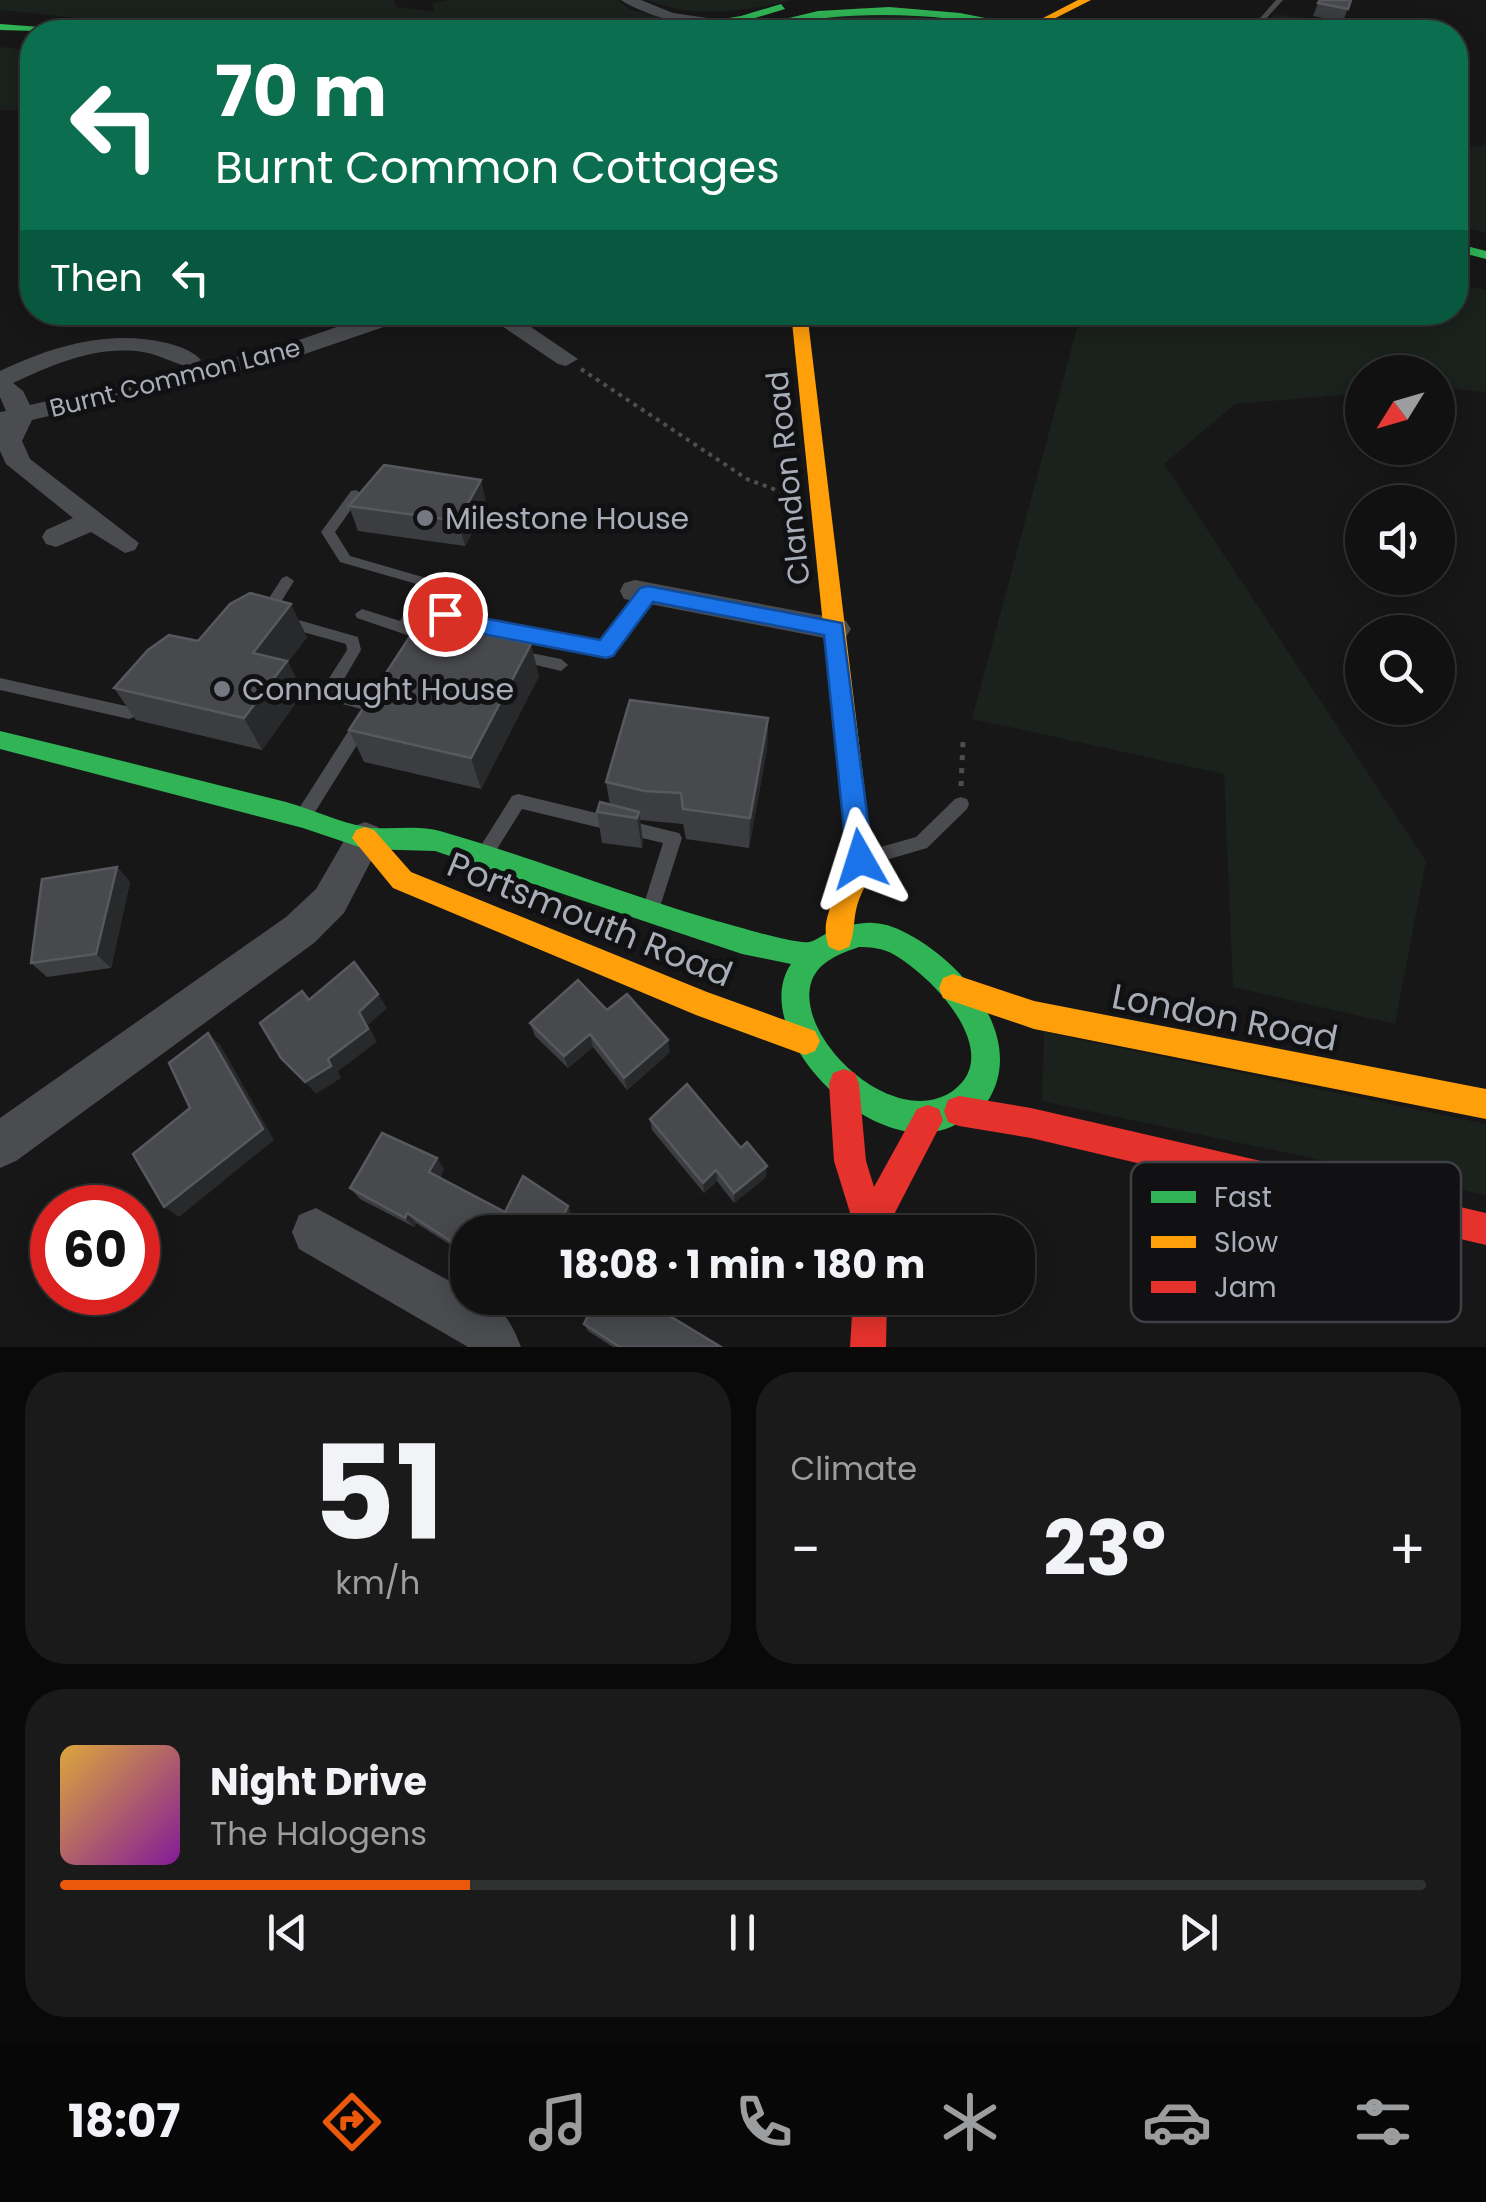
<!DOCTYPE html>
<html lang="en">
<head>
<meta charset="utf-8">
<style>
  body { margin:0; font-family:Poppins,sans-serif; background:#1a1a1a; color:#f1f3f6; height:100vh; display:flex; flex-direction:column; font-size:38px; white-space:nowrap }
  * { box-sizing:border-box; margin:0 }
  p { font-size:32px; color:#9c9d9f }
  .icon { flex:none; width:55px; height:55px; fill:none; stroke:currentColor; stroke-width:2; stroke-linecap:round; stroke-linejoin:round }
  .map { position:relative; height:1347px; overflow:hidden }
  .sheet { display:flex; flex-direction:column; gap:25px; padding:25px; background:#090909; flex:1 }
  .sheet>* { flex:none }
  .top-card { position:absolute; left:20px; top:20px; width:1448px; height:305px; border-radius:40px; box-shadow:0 5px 25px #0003,0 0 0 2px #303131; background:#0b6e4f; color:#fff; overflow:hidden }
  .needle { width:65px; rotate:233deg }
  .fabs { position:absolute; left:1345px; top:355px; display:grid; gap:20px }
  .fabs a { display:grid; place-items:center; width:110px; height:110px; border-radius:50%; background:#111; box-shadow:0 5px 25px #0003,0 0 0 2px #303131; font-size:50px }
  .speed { position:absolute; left:30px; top:1185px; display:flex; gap:20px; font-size:50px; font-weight:700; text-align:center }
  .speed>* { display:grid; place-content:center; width:130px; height:130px; border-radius:50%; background:#111; box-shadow:0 5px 25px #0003,0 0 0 2px #303131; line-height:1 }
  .speed .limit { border:15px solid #d22; background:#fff; color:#111 }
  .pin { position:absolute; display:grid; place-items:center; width:85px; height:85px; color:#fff; margin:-42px; border:5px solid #fff; border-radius:50%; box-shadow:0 2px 10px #0007 }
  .me { position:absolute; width:110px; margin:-55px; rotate:354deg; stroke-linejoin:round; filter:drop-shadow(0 0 8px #0008) }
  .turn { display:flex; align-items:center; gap:35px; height:210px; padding:0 30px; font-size:45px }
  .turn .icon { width:130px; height:130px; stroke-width:2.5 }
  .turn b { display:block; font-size:70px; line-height:85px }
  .then { display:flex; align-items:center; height:95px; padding:0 30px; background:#0003; gap:20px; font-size:38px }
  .big { font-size:75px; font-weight:700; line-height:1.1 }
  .sheet .card { flex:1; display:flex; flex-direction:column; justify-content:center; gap:15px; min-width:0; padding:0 35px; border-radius:40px; background:#1a1a1a }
  .sheet .dial { align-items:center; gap:0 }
  .dial b { font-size:130px; line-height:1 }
  .song { display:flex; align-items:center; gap:30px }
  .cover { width:120px; height:120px; border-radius:15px; background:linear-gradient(135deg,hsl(40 70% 55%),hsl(290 70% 35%)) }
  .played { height:10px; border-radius:5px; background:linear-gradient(90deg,#ea580c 30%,#303131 30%) }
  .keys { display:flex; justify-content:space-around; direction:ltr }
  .heat { display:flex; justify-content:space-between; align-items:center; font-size:55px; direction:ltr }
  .sheet .tiles { flex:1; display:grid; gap:25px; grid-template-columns:1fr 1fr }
  .card:last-child { grid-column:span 2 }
  .trip { position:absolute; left:450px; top:1215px; width:585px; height:100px; border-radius:40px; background:#111; box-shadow:0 5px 25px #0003,0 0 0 2px #303131; font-weight:700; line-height:100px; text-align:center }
  .tabs { display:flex; height:160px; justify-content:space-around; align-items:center; background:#070707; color:#9c9d9f }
  .tabs .icon { width:70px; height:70px }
  .tabs .selected { color:#ea580c }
  .tabs b { font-size:45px; color:#f1f3f6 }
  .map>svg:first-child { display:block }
  .green { fill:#1b211c }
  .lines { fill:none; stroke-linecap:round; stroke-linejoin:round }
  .path-far1 { stroke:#4d4e52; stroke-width:4; stroke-dasharray:4 5; stroke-linecap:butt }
  .path { stroke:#4d4e52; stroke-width:5; stroke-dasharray:5 8; stroke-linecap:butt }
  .lane { fill:#4b4c50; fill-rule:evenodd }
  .street { fill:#4b4c50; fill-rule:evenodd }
  .fast { fill:#30b455; fill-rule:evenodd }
  .slow { fill:#ff9f0a; fill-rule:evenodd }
  .jam { fill:#e5322d; fill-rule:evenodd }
  .wall { fill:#3c3d40 }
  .shaded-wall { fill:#28292a }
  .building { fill:#48494d; stroke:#57595e; stroke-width:2.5 }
  .route { fill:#1a73e8; stroke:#114b97; stroke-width:2.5 }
  .poi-dot { fill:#757880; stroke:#111113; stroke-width:4 }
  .labels { text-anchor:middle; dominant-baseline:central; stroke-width:10; stroke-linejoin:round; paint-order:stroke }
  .far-street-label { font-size:25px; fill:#a8adb8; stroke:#111113 }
  .street-label { font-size:30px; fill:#a8adb8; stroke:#111113 }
  .poi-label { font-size:30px; fill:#a8adb8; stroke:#111113; text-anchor:start }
  .near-street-label { font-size:35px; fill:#a8adb8; stroke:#111113 }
  .key { fill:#111113; stroke:#3e4045; stroke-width:2.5 }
  .key-label { font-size:28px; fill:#a8adb8 }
</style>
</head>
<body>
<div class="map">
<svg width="1486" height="1347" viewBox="0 0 1486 1347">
  <rect width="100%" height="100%" fill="#171717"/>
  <g class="green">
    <polygon points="0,0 394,0 396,7 435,12 432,3 448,0 618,0 631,10 727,31 211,32 0,10"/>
    <path d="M 647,0 L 794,0 C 744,11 696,20 647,0 Z"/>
    <polygon points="861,7 964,24 972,32 763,32 780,22"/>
    <polygon points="1275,14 1396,32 1260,32"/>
    <polygon points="0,47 32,50 32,111 0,110"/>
    <polygon points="1455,143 1482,147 1486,143 1486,233 1455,225"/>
    <polygon points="1455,283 1486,290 1486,392 1438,387 1438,372 1362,372 1362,393 1235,404 1164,464 1426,861 1395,1024 1233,987 1224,774 972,719 1081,313 1455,312"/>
    <polygon points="1044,1032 1486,1124 1486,1195 1042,1101"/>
  </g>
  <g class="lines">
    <polyline class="path-far1" points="581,369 747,479 784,493"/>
    <polyline class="path" points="961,786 963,742"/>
    <g class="lane">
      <polygon points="1276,0 1283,0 1254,32 1248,32"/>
      <polygon points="356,490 362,494 335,532 350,556 433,580 435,583 413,625 424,629 426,633 419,646 409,646 407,642 410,636 357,618 355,614 362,609 400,621 420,585 340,562 321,532 351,491"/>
      <polygon points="287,576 294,581 274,613 358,637 361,650 337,691 378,702 381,706 378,710 373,712 327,700 322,698 319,694 347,650 346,644 260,620 258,616 260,612 282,578"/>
      <polygon points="648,588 655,593 653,596 611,654 606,655 488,632 440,618 438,614 455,601 462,606 457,612 488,622 602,644 643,590"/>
      <polygon points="516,650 561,659 568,665 561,671 511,659 509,655"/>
      <polygon points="0,678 126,706 137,694 147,694 150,698 134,717 129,719 0,690"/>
      <polygon points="364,714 370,716 372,720 370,724 310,820 304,822 298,820 296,815 298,810 358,716"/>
      <polygon points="518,794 679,833 682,838 658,913 652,915 646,913 643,907 663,843 522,809 492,857 486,859 480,857 477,852 480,847 512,796"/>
      <polygon points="961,797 967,799 969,804 967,809 927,848 869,865 863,862 860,857 863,852 916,837 955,799"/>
    </g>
    <g class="street">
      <path d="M 621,0 L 641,0 L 673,13 L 749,24 L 757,29 C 734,42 642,16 621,0 Z"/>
      <path d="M 381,312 L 416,312 L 413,317 L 290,359 L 32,420 L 22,441 L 30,459 L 139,543 L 135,550 L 125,553 L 91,532 L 56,547 L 46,544 L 42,537 L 46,530 L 73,518 L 6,464 L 0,451 L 0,412 L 6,411 L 0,397 L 0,371 C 53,346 108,329 167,343 C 179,346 193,351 201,360 L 189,367 C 173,363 160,355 143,352 C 97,345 54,364 13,383 L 23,391 L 30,405 L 275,348 Z"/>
      <polygon points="481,312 509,312 578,359 566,366 558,364"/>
      <polygon points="635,580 835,618 846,621 851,629 846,637 835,640 624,599 620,591 624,583"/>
      <polygon points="365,822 378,827 383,838 344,913 314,943 16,1161 0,1168 0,1118 286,917 316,889 352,827"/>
      <path d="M 316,1208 L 468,1291 L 468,1298 C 499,1298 511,1321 521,1347 L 468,1347 L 299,1249 L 292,1232 L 299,1215 Z"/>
    </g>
    <g class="fast">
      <polygon points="781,4 785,9 742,22 703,26 698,23 741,16"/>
      <path d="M 889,7 L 960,13 L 1035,28 L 1030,31 C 934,12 844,7 749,32 L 744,29 L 818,11 Z"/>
      <polygon points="0,24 67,29 72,32 0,30"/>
      <polygon points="1455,243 1486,251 1486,259 1455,251"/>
      <path d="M 0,731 C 95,754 191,778 286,802 C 312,809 338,822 365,827 C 390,831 416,824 440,831 C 542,860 640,901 742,928 C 756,932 797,944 809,942 C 815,941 823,935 829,932 C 860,921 878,918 908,934 C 962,962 1026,1037 989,1099 C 984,1107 974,1112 966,1118 C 887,1179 743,1035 791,964 L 742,954 L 435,851 L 365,849 L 303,828 L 0,749 ZM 859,947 C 869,947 880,948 889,952 C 928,971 1006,1051 954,1090 C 896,1133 795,1039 811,983 C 817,962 841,953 859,947 Z"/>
    </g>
    <g class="slow">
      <polygon points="1078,0 1091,0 1028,32 1016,32"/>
      <path d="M 791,312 L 807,312 L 873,859 C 872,878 862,888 857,906 C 853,920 855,934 849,947 L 839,951 L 829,947 C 816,916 845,888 847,859 Z"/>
      <polygon points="365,827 374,830 411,872 707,992 815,1031 820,1041 815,1051 805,1055 696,1015 393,888 352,838 356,830"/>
      <polygon points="953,974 1034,1001 1486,1089 1486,1119 1034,1029 943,998 939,988 943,978"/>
    </g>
    <g class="jam">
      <polygon points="749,26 754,29 751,32 741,32"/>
      <polygon points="844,1069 855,1073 859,1084 866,1161 874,1187 917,1109 928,1105 939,1109 943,1120 887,1228 888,1232 856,1232 834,1161 829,1084 833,1073"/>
      <polygon points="959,1096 1031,1108 1486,1213 1486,1245 1031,1138 959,1126 948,1122 944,1111 948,1100"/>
      <polygon points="853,1298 887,1298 886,1347 850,1347"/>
    </g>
  </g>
  <g class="wall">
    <polygon points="1351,0 1343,22 1313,16 1318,3"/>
    <polygon points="487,505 465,546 358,531 349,506"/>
    <polygon points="307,637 288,662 303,693 262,750 136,720 114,688 198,641"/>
    <polygon points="539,676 481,789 364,762 349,730"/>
    <polygon points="768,718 767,749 749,848 686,839 683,824 640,820 643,842 642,848 602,843 597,812 610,805 606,782"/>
    <polygon points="117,867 130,882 111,968 47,977 31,963"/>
    <polygon points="607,1010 670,1052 627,1090 593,1047 568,1068 535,1036 530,1023"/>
    <polygon points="650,1119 766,1177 734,1203 717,1181 704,1193 652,1130"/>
    <polygon points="444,1169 440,1178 505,1212 568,1206 572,1216 468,1232 468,1256 416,1223 414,1227 360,1199 350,1188"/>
    <polygon points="584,1324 721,1347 613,1347 588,1331"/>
  </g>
  <g class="shaded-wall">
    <polygon points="481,480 487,505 465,546 458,521"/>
    <polygon points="291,604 307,637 288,662 303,693 262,750 244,718 253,653"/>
    <polygon points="531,644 539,676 481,789 471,758"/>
    <polygon points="768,718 767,749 749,848 750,818"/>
    <polygon points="639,812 643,842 642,848 637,818"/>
    <polygon points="117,867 130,882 111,968 96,954"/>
    <polygon points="378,994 387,1008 368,1025 377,1042 338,1071 341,1078 316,1094 305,1082 359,1012"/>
    <polygon points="208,1033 221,1046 274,1140 179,1217 164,1207"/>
    <polygon points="590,1034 593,1047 568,1068 564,1056"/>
    <polygon points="668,1040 670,1052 627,1090 624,1078"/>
    <polygon points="437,1158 444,1169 437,1182 429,1172"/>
    <polygon points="767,1166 766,1177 734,1203 734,1193"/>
    <polygon points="716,1170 717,1181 704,1193 703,1183"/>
    <polygon points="568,1206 572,1216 565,1232 556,1232"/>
    <polygon points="407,1213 416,1223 414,1227 405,1218"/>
  </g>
  <g class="building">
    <polygon points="1320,0 1351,0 1348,9 1318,3"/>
    <polygon points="384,465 481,480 458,521 349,506"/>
    <polygon points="250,593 291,604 253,653 287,661 244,718 114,688 148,650 169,635 198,641 230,604"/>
    <polygon points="420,621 531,644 471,758 349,730"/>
    <polygon points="630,700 768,718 750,818 683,809 681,793 645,791 606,782"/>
    <polygon points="600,802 639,812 637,818 597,812"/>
    <polygon points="117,867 96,954 31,963 42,879"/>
    <polygon points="354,962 378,994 359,1012 368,1029 328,1059 331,1066 305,1082 281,1058 260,1023 302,991 309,1000"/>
    <polygon points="578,980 607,1010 627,994 668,1040 624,1078 590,1034 564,1056 530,1023"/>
    <polygon points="208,1033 263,1129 164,1207 133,1154 190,1108 169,1063"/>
    <polygon points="687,1084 741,1148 747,1142 767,1166 734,1193 716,1170 703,1183 650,1119"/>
    <polygon points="382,1133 437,1158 429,1172 505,1212 523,1176 568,1206 556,1232 468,1232 468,1252 407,1213 405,1218 350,1188"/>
    <polygon points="596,1298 640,1298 721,1347 620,1347 584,1324"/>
  </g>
  <polygon class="route" points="648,586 842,623 873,859 869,867 860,871 851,867 847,859 824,635 653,602 613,656 606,658 488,635 437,619 434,614 445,606 488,619 600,640 640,588"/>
  <g class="poi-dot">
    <circle cx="425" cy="518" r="10"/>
    <circle cx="222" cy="689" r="10"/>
  </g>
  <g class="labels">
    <g class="far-street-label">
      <text transform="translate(175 378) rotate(-14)">Burnt Common Lane</text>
    </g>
    <g class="street-label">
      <text transform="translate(788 478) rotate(-96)">Clandon Road</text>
    </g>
    <g class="poi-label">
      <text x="445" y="518">Milestone House</text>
      <text x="242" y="689">Connaught House</text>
    </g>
    <g class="near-street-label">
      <text transform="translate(590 919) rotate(22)">Portsmouth Road</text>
      <text transform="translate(1225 1017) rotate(11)">London Road</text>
    </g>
  </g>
  <rect x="1131" y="1162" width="330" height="160" rx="15" class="key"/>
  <rect x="1151" y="1191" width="45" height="12" fill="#30b455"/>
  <rect x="1151" y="1236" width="45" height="12" fill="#ff9f0a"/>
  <rect x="1151" y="1281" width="45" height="12" fill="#e5322d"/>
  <g class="key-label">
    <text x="1214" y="1207">Fast</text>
    <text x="1214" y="1252">Slow</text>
    <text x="1214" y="1297">Jam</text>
  </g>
</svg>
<div class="fabs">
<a><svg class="needle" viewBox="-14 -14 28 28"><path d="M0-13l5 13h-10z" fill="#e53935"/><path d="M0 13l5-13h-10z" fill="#9c9d9f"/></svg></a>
<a><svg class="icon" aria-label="sound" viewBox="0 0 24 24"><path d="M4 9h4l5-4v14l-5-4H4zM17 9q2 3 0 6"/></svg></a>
<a><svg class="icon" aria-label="search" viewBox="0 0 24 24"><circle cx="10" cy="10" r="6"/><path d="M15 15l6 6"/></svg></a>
</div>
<div class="speed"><div class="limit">60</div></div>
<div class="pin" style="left:445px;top:614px;background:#d93025"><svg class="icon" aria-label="arrive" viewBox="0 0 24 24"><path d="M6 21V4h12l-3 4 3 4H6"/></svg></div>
<svg class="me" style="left:860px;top:859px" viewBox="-20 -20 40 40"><path d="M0-17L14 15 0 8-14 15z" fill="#1a73e8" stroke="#fff" stroke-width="4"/></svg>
<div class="trip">18:08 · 1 min · 180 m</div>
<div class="top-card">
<div class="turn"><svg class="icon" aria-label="left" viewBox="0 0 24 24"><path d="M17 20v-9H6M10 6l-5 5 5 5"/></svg><div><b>70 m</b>Burnt Common Cottages</div></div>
<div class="then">Then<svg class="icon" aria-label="left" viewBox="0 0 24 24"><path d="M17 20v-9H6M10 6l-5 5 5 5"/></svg></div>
</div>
</div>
<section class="sheet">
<div class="tiles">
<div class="card dial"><b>51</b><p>km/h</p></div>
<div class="card"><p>Climate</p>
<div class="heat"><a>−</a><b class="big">23°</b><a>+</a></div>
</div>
<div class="card">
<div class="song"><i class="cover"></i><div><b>Night Drive</b><p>The Halogens</p></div></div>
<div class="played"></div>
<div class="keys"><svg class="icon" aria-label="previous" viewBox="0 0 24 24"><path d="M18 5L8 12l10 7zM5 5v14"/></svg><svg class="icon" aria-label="pause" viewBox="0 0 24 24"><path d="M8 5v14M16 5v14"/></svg><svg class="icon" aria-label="next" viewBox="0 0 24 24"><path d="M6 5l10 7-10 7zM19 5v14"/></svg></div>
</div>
</div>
</section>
<nav class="tabs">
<b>18:07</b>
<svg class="icon selected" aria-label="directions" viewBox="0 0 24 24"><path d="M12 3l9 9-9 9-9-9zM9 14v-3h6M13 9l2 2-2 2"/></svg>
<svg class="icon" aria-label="music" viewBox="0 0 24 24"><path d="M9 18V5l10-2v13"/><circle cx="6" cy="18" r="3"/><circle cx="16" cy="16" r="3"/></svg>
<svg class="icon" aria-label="phone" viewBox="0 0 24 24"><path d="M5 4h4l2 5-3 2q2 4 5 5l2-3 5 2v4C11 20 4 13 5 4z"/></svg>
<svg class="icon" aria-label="climate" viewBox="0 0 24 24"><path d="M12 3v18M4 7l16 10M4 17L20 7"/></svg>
<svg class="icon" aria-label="car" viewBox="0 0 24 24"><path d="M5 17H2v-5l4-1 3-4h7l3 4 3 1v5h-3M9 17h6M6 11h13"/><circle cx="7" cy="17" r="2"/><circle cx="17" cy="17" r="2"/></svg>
<svg class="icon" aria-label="filters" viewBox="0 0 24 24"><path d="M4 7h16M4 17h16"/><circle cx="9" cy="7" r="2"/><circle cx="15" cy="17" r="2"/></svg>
</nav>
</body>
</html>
